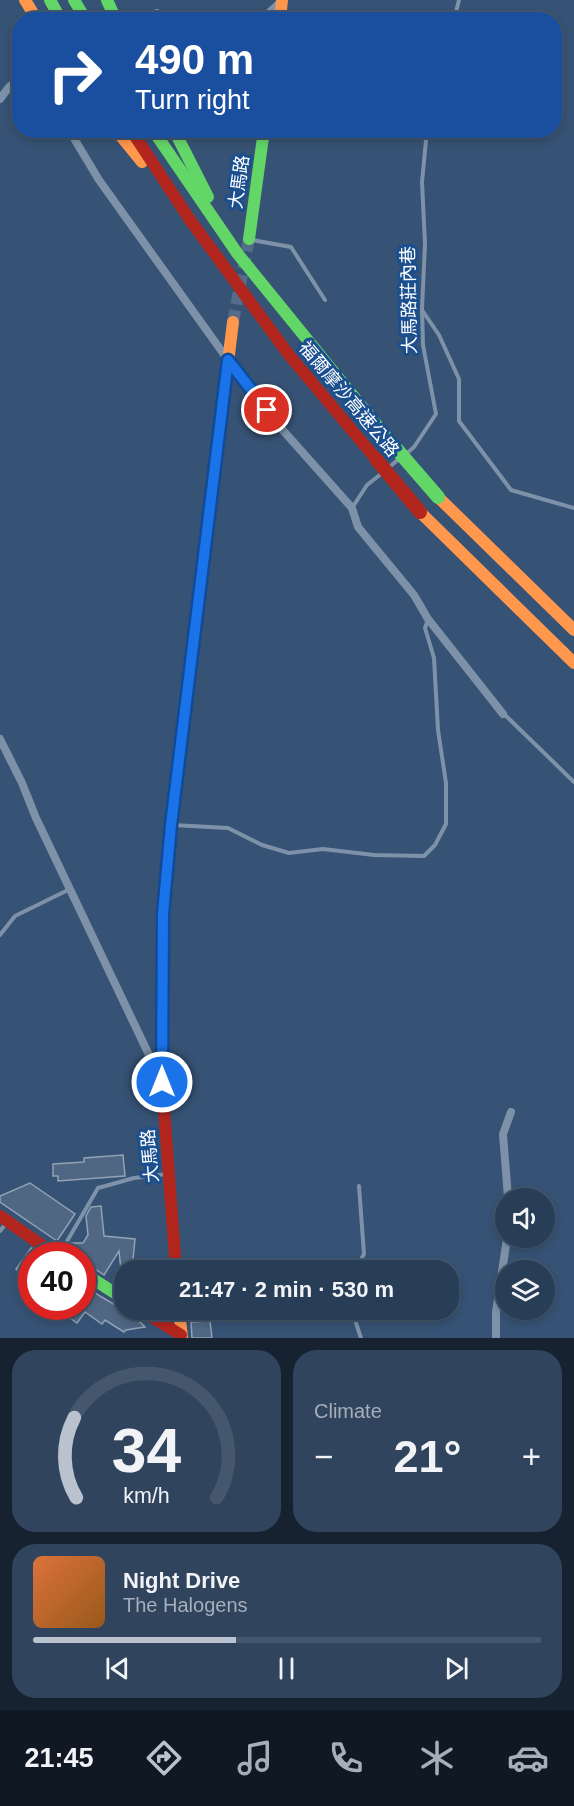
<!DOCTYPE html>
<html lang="en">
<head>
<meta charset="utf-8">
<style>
  body { margin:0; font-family:Helvetica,"Noto Sans TC",sans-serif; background:#30455d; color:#f1f3f6; height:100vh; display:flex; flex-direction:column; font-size:22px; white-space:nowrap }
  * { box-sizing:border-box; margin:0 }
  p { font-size:20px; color:#a5aeba }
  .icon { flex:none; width:33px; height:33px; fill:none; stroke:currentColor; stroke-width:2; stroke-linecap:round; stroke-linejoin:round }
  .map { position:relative; height:1338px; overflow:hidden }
  .panel { display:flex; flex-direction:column; gap:12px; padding:12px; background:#162230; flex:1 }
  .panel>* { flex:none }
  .top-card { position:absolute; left:12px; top:12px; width:550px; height:126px; border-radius:24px; box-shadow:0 3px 9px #0003,0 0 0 2px #44576d; background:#1a4fa0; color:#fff; overflow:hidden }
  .tools { position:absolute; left:495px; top:1188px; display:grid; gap:12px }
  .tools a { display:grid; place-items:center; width:60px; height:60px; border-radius:50%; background:#283e57; box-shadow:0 3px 9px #0003,0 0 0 2px #44576d; font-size:30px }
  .speed { position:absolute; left:18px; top:1242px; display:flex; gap:12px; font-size:30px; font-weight:700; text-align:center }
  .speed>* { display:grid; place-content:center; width:78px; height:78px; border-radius:50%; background:#283e57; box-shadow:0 3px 9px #0003,0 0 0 2px #44576d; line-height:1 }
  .speed .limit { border:9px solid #d22; background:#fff; color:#111 }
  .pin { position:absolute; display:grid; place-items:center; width:51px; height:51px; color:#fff; margin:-26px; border:3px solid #fff; border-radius:50%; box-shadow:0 2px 6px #0007 }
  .me { position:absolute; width:66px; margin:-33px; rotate:0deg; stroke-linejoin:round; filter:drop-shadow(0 0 4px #0008) }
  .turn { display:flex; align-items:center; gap:21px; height:126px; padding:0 24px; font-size:27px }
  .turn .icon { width:78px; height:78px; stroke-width:2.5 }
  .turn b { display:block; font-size:42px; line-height:51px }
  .big { font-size:45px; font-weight:700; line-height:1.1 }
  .panel .widget { flex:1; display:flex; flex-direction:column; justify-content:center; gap:9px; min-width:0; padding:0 21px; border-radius:24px; background:#30455d }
  .panel .dial { align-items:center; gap:0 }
  .dial svg { height:156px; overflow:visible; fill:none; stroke:#44576d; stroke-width:7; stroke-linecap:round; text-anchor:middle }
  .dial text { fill:#f1f3f6; stroke:none }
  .song { display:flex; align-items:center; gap:18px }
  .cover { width:72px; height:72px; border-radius:9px; background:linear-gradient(135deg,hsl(20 70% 55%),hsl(30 70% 35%)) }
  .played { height:6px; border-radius:3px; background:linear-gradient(90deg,#b9c2ce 40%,#44576d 40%) }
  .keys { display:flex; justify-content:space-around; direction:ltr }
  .heat { display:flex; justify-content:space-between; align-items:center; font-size:33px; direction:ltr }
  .panel .tiles { flex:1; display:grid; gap:12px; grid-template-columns:1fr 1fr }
  .widget:last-child { grid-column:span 2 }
  .trip { position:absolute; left:114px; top:1260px; width:345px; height:60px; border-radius:24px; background:#283e57; box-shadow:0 3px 9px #0003,0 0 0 2px #44576d; font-weight:700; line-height:60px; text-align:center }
  .dock { display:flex; height:96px; justify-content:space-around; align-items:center; background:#101923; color:#a5aeba }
  .dock .icon { width:42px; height:42px }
  .dock .active { color:#b9c2ce }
  .dock b { font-size:27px; color:#f1f3f6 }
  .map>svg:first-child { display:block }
  .building { fill:#506783; stroke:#92a2b6; stroke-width:1.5 }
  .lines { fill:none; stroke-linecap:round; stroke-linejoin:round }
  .secondary-tunnel { stroke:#546c89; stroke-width:12; stroke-dasharray:12 6; stroke-linecap:butt }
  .lane { stroke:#7d92a8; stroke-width:4 }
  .street { stroke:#7d92a8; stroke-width:8 }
  .fast { stroke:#63d668; stroke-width:12 }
  .slow { stroke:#ff974d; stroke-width:12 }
  .jam { stroke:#b3261e; stroke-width:12 }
  .fast-bridge { stroke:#63d668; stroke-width:14 }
  .jam-bridge { stroke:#b3261e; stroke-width:14 }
  .route-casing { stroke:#114b97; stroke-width:15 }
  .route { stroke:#1a73e8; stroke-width:10 }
  .labels { text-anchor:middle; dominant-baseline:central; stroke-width:6; stroke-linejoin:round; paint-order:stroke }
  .street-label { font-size:18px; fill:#fff; stroke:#1b4f8f }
</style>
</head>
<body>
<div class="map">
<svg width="574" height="1338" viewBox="0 0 574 1338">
  <rect width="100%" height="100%" fill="#365274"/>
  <g class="building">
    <polygon points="123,1155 125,1176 58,1181 58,1176 53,1176 53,1164 84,1162 84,1158"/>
    <polygon points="30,1183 75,1214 57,1241 0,1202 0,1196"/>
    <polygon points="101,1206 104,1236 135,1239 132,1270 121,1270 119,1251 104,1275 82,1260 82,1256 75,1256 66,1251 71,1243 83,1243 88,1235 86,1216 91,1207"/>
    <polygon points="31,1248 32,1248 32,1281 16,1269"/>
    <polygon points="82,1284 100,1296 134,1316 145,1327 126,1330 124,1332 105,1320 102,1324 85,1312 77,1323 64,1314 62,1317 49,1306 82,1306"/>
    <polygon points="210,1321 212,1338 192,1338 191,1322"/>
  </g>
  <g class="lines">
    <polyline class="secondary-tunnel" points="233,322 249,239"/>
    <g class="lane">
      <polyline points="454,20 459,0"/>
      <polyline points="496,20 499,16 513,20"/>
      <polyline points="252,240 291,247 325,300"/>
      <polyline points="422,310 439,335 459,379 459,421 511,490 574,508"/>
      <polyline points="406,454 414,447 436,414 423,345 422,309 425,244 422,182 427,130"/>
      <polyline points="387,469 400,458"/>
      <polyline points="352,508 367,485 381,474"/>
      <polyline points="504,714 574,782"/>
      <polyline points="173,825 228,828 262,845 289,853 323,849 374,855 424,856 435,845 446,824 446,783 438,730 434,658 425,628 428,620"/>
      <polyline points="0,935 15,916 70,889"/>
      <polyline points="0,1231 7,1222"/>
      <polyline points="59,1255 98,1188 134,1178 167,1174"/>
      <polyline points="355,1270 364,1254 359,1186"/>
      <polyline points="354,1310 356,1323 361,1338"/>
    </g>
    <g class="street">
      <polyline points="133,20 157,13 166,20"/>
      <polyline points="261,20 283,0"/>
      <polyline points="0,99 9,87 20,79"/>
      <polyline points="69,130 99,180 228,360 280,427 352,508 358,527 414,595 428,619 503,714"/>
      <polyline points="0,739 22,783 36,818 160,1078"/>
      <polyline points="508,1198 503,1134 511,1112"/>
      <polyline points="496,1338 496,1312 507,1238"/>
    </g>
    <g class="fast">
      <polyline points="50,0 61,20"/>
      <polyline points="74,0 86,20"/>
      <polyline points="107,0 116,20"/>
      <polyline points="153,130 237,253 393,445"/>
      <polyline points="174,130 208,197"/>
      <polyline points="249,239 264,130"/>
      <polyline points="162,1020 163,914 171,825 219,435"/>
      <polyline points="82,1272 124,1299"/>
    </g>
    <g class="slow">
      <polyline points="25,0 37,20"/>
      <polyline points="280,20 282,0"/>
      <polyline points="116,130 142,162"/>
      <polyline points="219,435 233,322"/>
      <polyline points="438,497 574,630"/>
      <polyline points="420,512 574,663"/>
      <polyline points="179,1310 182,1338"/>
    </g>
    <g class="jam">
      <polyline points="131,130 190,220 289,355 376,459"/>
      <polyline points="162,1020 162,1082 176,1270"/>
      <polyline points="0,1216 57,1256"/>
      <polyline points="141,1310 181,1335"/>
    </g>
    <polyline class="fast-bridge" points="393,445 438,497"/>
    <polyline class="jam-bridge" points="376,459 420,512"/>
  </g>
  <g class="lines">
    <g class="route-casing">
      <polyline id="route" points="162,1082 163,914 171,825 228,360 267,410"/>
    </g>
    <use href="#route" class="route"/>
  </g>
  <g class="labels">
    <g class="street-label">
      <text transform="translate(239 182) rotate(-82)">大馬路</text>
      <text transform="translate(409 300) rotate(-91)">大馬路莊內巷</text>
      <text transform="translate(349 399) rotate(50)">福爾摩沙高速公路</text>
      <text transform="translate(150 1156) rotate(-95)">大馬路</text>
    </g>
  </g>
</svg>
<div class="tools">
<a><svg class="icon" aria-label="sound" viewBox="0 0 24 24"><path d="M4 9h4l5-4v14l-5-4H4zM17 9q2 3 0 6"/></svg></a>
<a><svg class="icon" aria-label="layers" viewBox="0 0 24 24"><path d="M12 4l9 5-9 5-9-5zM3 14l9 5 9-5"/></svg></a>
</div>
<div class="speed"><div class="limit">40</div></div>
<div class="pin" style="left:267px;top:410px;background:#d93025"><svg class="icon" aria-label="arrive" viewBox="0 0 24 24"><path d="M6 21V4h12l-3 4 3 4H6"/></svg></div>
<svg class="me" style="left:162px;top:1082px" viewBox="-20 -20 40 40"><circle r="17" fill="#1a73e8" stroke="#fff" stroke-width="3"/><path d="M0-11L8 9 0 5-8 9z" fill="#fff"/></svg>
<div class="trip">21:47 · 2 min · 530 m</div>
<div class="top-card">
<div class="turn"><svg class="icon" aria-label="right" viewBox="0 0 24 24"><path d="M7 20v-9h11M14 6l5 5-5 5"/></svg><div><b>490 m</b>Turn right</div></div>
</div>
</div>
<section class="panel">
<div class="tiles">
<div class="widget dial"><svg viewBox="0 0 100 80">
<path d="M14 69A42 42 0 1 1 86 69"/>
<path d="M14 69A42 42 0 0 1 13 28" stroke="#b9c2ce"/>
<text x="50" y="56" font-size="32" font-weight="700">34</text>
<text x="50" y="72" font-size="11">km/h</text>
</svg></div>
<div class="widget"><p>Climate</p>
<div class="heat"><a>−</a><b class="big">21°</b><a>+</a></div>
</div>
<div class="widget">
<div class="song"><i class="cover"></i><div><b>Night Drive</b><p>The Halogens</p></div></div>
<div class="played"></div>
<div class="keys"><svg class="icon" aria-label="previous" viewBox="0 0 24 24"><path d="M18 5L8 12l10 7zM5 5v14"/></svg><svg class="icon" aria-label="pause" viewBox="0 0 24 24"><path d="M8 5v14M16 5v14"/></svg><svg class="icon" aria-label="next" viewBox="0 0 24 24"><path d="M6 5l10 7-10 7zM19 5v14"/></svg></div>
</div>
</div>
</section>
<nav class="dock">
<b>21:45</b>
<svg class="icon active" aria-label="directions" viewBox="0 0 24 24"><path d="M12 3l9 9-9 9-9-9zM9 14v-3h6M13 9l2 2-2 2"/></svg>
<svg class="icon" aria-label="music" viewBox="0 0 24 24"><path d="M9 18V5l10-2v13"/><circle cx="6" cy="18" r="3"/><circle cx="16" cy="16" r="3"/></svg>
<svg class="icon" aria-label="phone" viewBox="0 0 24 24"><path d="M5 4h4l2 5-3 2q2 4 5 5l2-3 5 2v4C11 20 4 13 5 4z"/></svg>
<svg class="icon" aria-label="climate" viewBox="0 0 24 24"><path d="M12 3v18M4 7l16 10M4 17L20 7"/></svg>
<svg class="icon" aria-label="car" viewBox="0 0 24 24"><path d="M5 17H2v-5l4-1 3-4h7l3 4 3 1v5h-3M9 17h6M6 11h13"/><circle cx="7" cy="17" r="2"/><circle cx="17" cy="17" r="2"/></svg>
</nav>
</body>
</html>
